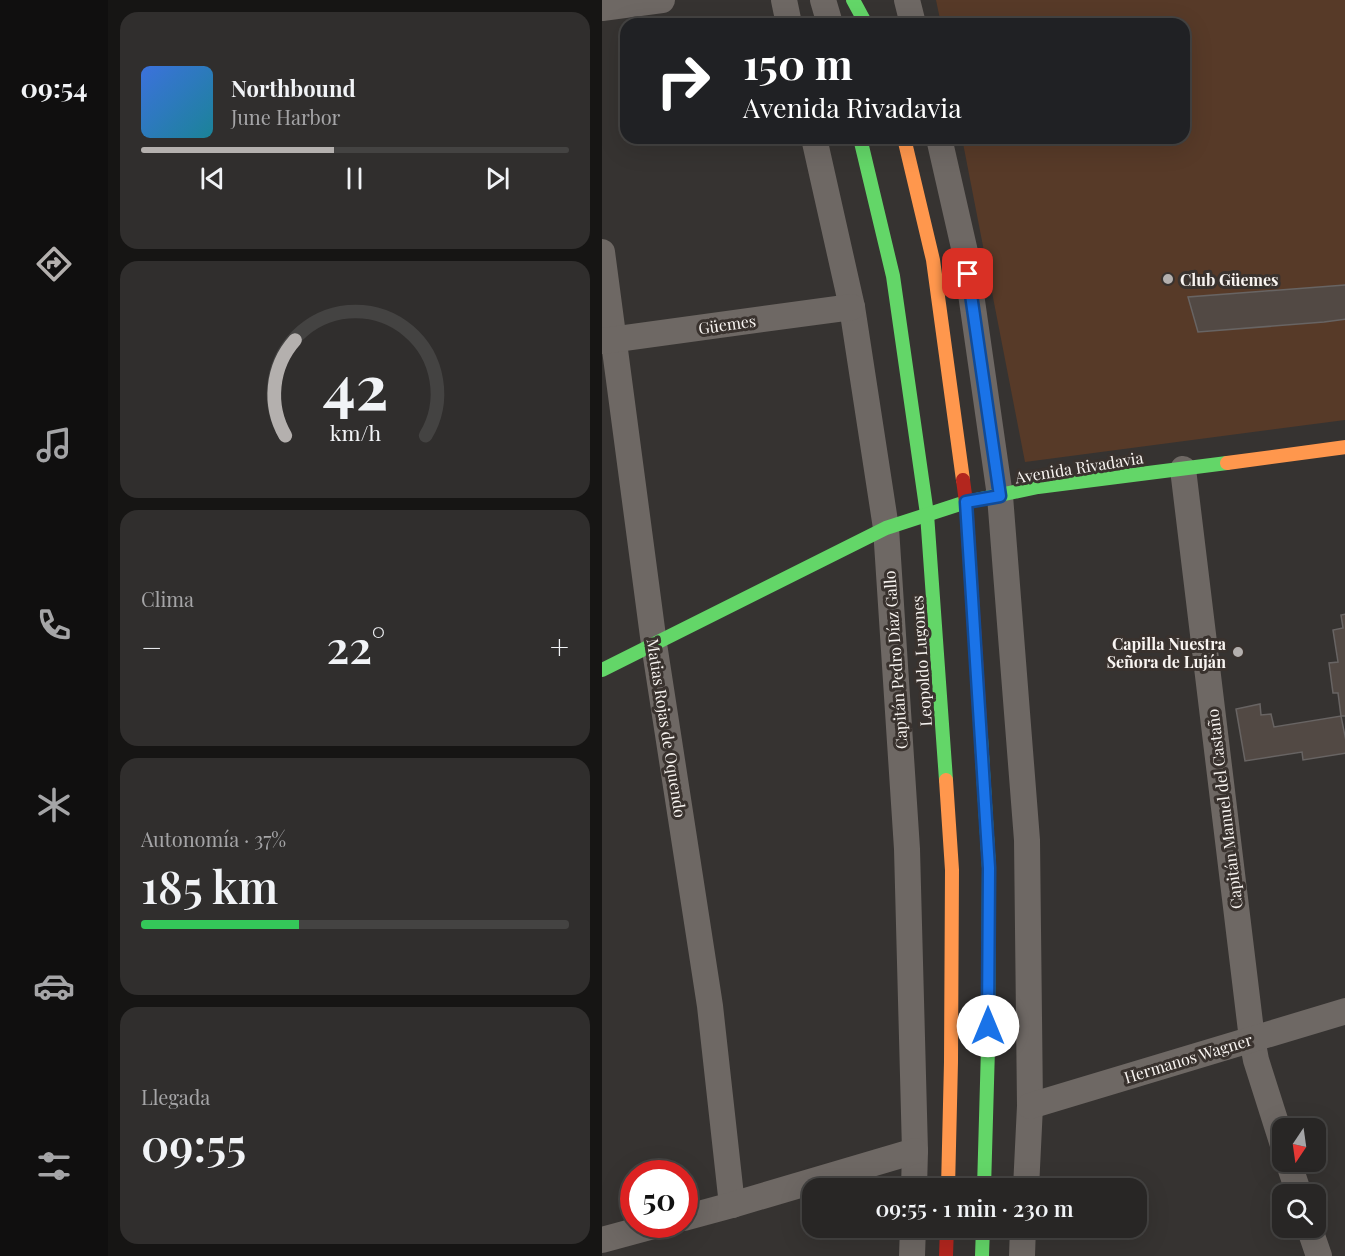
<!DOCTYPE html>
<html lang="es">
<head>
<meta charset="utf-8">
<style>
  body { margin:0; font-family:"Playfair Display",serif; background:#302e2d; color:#f1f3f6; height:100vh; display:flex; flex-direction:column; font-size:22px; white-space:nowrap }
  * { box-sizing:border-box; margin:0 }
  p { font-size:20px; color:#a5a5a7 }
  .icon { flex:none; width:33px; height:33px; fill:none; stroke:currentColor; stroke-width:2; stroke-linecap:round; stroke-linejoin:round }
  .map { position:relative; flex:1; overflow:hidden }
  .panel { display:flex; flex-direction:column; gap:12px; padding:12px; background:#161514; width:494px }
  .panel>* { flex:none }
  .top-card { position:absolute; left:18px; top:18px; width:570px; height:126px; border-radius:18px; box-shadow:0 6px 24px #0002,0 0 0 2px #444342; background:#202124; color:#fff; overflow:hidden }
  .needle { width:39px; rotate:193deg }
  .buttons { position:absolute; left:670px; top:1118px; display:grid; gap:12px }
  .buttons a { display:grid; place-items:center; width:54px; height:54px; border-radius:12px; background:#282625; box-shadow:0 6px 24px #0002,0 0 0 2px #444342; font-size:30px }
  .speed { position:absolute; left:18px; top:1160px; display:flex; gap:12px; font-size:30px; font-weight:700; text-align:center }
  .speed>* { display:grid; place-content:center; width:78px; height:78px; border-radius:50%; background:#282625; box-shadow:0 6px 24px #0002,0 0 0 2px #444342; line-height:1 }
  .speed .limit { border:9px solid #d22; background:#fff; color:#111 }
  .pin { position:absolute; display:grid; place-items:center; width:51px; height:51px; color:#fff; margin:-26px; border-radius:12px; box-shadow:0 3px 9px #0006 }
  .me { position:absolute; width:66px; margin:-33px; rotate:0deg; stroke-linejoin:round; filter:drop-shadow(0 0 4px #0008) }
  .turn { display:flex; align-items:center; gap:21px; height:126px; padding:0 24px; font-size:27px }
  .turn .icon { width:78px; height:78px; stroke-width:2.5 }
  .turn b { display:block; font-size:42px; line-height:51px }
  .big { font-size:45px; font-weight:600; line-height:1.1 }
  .panel .tile { flex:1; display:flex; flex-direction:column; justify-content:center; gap:9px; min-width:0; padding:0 21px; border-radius:18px; background:#302e2d }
  .panel .dial { align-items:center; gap:0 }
  .dial svg { height:156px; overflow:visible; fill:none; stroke:#444342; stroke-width:7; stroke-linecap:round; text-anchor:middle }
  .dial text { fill:#f1f3f6; stroke:none }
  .song { display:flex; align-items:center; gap:18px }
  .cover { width:72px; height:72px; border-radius:9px; background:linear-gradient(135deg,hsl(220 70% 55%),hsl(190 70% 35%)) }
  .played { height:6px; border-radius:3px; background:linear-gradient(90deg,#b4b0ae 45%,#444342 45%) }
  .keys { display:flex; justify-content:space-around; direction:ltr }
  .heat { display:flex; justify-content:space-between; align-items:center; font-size:33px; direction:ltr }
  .charge { height:9px; border-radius:4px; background:linear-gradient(90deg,#34c759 37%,#444342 0) }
  .trip { position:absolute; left:200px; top:1178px; width:345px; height:60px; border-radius:18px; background:#282625; box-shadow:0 6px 24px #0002,0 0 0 2px #444342; font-weight:600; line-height:60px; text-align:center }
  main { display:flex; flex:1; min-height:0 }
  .tabs { display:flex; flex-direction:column; width:108px; justify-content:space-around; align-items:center; background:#100f0f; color:#a5a5a7 }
  .tabs .icon { width:42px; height:42px }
  .tabs .on { color:#b4b0ae }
  .tabs b { font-size:27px; color:#f1f3f6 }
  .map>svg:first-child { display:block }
  .green { fill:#573a28 }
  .building { fill:#524944; stroke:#686463; stroke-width:1.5 }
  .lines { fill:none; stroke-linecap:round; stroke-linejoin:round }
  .street { stroke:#6e6864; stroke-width:26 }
  .fast { stroke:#63d668; stroke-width:14 }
  .slow { stroke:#ff974d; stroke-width:14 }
  .jam { stroke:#b3261e; stroke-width:14 }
  .route-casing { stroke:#114b97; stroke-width:15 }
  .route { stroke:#1a73e8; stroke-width:10 }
  .poi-dot { fill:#b4b0ae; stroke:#39322e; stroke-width:2 }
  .labels { text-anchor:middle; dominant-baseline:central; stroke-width:6; stroke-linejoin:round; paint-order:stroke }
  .poi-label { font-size:16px; font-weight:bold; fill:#f8f4f1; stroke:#39322e; text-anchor:start }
  .street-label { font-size:16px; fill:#f8f4f1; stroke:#39322e }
</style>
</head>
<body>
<main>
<nav class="tabs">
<b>09:54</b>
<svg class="icon on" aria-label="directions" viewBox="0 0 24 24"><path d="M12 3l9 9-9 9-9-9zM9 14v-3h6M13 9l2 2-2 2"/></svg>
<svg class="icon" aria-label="music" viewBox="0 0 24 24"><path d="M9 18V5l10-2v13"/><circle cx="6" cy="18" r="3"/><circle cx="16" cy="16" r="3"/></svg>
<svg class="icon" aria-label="phone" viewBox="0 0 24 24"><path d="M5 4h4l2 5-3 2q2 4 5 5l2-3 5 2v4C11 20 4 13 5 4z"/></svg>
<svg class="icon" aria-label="climate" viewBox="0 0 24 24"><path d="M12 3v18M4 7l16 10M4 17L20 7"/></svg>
<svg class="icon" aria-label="car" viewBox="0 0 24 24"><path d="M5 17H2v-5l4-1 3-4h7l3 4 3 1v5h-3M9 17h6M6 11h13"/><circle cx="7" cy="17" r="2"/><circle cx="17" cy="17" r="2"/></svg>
<svg class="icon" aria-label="filters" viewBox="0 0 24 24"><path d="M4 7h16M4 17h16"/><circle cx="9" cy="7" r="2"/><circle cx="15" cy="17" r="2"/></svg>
</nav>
<section class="panel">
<div class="tile">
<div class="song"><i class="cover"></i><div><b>Northbound</b><p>June Harbor</p></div></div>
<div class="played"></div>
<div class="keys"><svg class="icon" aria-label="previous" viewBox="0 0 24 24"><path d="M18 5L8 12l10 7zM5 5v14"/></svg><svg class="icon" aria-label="pause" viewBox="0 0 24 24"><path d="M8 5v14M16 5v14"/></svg><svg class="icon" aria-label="next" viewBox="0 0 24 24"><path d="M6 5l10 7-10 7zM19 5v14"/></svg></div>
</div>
<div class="tile dial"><svg viewBox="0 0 100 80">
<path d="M14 69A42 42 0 1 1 86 69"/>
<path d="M14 69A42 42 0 0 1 19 20" stroke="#b4b0ae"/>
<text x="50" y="56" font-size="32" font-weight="700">42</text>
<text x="50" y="72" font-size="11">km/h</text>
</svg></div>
<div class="tile"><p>Clima</p>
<div class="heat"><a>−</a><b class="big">22°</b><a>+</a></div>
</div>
<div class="tile"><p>Autonomía · 37%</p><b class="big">185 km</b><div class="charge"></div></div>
<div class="tile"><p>Llegada</p><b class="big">09:55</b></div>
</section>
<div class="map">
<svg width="744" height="1256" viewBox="0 0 744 1256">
  <rect width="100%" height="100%" fill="#363331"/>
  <polygon class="green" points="334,0 743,0 743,420 423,462 360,138 582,138 582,24 339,24"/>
  <g class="building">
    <polygon points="744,285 744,319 722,322 596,332 586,297"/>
    <polygon points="744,614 744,716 739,716 736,693 731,693 727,663 736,662 731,630 741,628 739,615"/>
    <polygon points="658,704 659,715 669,714 672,727 739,716 744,741 744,753 701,760 700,752 643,761 634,709"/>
  </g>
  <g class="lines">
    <g class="street">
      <polyline points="182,0 187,24"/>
      <polyline points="221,0 228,24"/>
      <polyline points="305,0 311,24"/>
      <polyline points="0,8 60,0"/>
      <polyline points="212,138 250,307 284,528 305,849 313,1151 312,1188"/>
      <polyline points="337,138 363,252 398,496 425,840 428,1106 424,1188"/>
      <polyline points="0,252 52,644 108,1006 130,1205"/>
      <polyline points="0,341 250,307"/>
      <polyline points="581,469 650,1039 654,1060 681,1145"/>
      <polyline points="428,1106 744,1011"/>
      <polyline points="686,1161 697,1194"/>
      <polyline points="82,1218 130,1205 313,1151"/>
      <polyline points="707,1227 717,1256"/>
      <polyline points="0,1240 59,1224"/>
      <polyline points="310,1256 311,1227"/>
      <polyline points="420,1256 421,1227"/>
    </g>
    <g class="fast">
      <polyline points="251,0 264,24"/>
      <polyline points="258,138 291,276 325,514 344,780"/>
      <polyline points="0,670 284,528 364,502 436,487 625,463"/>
      <polyline points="379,738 387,868 386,1048 382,1188"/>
      <polyline points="380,1256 381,1227"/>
    </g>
    <g class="slow">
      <polyline points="302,138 331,260 361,480"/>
      <polyline points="625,463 744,447"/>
      <polyline points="344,780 350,870 349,1062 346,1188"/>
    </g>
    <g class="jam">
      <polyline points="361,480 364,502 379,738"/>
      <polyline points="344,1256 345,1227"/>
    </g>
  </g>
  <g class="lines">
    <g class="route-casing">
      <polyline id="route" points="366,274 398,496 364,502 387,868 386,1026"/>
    </g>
    <use href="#route" class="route"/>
  </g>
  <g class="poi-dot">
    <circle cx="566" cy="279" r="6"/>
    <circle cx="636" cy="652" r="6"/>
  </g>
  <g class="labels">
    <g class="poi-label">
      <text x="578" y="279">Club Güemes</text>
      <text x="624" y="643" text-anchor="end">Capilla Nuestra<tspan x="624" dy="18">Señora de Luján</tspan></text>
    </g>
    <g class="street-label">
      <text transform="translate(125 324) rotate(-8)">Güemes</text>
      <text transform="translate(477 467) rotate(-9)">Avenida Rivadavia</text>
      <text transform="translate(293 660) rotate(-94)">Capitán Pedro Díaz Gallo</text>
      <text transform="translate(319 661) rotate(-94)">Leopoldo Lugones</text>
      <text transform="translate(65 728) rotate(81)">Matias Rojas de Oquendo</text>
      <text transform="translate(622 809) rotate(-97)">Capitán Manuel del Castaño</text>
      <text transform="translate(586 1058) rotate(-17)">Hermanos Wagner</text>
    </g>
  </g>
</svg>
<div class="buttons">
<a><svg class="needle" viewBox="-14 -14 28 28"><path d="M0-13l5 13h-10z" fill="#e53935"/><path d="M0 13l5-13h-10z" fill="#a5a5a7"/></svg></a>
<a><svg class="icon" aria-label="search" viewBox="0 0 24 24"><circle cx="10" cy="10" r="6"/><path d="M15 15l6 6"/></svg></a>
</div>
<div class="speed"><div class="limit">50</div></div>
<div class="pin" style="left:366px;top:274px;background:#d93025"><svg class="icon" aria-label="arrive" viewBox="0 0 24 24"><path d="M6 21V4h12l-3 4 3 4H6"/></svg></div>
<svg class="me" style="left:386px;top:1026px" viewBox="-20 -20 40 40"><circle r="19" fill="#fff"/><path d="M0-13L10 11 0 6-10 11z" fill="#1a73e8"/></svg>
<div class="trip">09:55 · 1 min · 230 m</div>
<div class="top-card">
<div class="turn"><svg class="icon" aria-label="right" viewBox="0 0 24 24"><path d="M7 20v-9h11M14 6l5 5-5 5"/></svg><div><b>150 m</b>Avenida Rivadavia</div></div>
</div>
</div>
</main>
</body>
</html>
